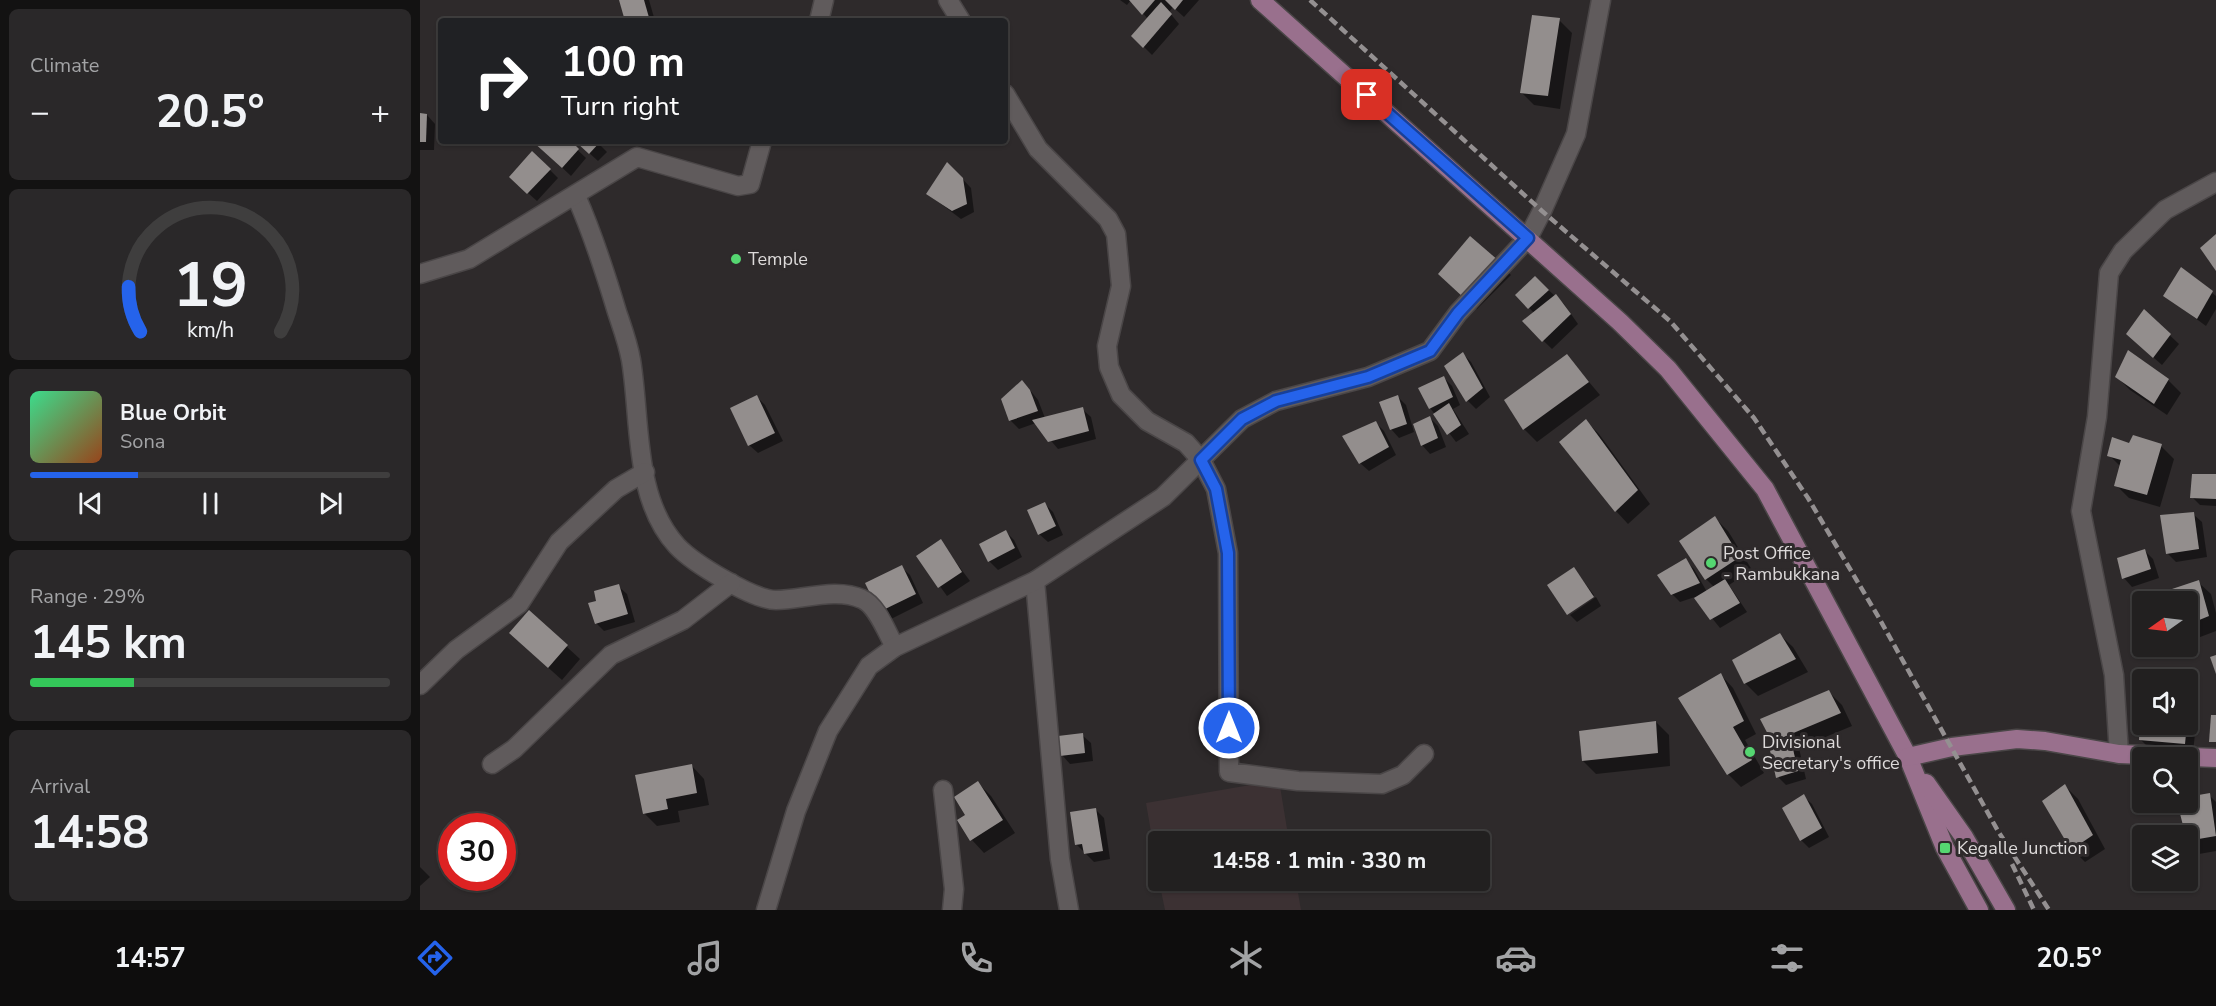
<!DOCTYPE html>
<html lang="en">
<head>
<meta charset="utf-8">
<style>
  body { margin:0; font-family:"Nunito Sans",sans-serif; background:#2a2829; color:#f1f3f6; height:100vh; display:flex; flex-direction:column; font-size:22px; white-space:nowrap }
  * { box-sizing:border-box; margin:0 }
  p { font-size:20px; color:#a2a3a5 }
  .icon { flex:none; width:33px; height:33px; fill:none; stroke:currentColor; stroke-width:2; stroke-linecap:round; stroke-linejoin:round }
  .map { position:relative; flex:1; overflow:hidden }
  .panel { display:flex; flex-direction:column; gap:9px; padding:9px; background:#131212; width:420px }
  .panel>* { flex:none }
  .guide { position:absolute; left:18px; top:18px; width:570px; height:126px; border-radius:6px; box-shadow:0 2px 4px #0004,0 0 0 2px #3f3e3e; background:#202124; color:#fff; overflow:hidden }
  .needle { width:39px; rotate:256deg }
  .buttons { position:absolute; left:1712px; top:591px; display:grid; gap:12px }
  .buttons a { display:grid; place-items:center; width:66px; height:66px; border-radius:6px; background:#222020; box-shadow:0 2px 4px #0004,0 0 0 2px #3f3e3e; font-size:30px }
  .speed { position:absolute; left:18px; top:813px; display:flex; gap:12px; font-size:30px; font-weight:700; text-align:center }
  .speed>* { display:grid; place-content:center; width:78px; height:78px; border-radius:50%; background:#222020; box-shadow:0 2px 4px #0004,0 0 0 2px #3f3e3e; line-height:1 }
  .speed .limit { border:9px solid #d22; background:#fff; color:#111 }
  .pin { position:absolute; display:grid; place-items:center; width:51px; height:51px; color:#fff; margin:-26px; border-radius:12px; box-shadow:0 3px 9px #0006 }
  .me { position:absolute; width:66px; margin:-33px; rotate:0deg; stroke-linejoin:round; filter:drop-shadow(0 0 4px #0008) }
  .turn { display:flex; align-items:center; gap:21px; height:126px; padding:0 24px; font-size:27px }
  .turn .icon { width:78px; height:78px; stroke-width:2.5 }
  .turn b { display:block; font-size:42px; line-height:51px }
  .big { font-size:45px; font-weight:700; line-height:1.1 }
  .panel .card { flex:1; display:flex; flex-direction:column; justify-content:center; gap:9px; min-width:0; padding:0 21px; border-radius:9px; background:#2a2829 }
  .panel .dial { align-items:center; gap:0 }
  .dial svg { height:156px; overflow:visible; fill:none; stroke:#3f3e3e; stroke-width:7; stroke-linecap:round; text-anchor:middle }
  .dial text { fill:#f1f3f6; stroke:none }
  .song { display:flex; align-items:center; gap:18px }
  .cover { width:72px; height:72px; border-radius:9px; background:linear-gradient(135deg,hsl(150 70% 55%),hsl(20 70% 35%)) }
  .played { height:6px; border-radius:3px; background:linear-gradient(90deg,#2563eb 30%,#3f3e3e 30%) }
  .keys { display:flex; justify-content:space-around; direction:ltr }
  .heat { display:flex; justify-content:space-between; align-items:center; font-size:33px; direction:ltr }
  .charge { height:9px; border-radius:4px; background:linear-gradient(90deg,#34c759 29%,#3f3e3e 0) }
  .trip { position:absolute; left:728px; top:831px; width:342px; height:60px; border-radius:6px; background:#222020; box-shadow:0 2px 4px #0004,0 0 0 2px #3f3e3e; font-weight:700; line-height:60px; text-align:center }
  .menu { display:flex; height:96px; justify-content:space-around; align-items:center; background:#0e0d0d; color:#a2a3a5 }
  .menu .icon { width:42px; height:42px }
  .menu .active { color:#2563eb }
  .menu b { font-size:27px; color:#f1f3f6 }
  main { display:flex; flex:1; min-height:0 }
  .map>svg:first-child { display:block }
  .built { fill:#3c3133 }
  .shadow { fill:#0007 }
  .building { fill:#938e8d }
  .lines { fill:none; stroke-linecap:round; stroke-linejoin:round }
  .street-casing { stroke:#4a4647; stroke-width:21 }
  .primary-casing { stroke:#4a4647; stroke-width:21 }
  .street { stroke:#605b5c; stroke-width:18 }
  .primary { stroke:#99708d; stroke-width:18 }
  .rail { stroke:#949091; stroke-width:4.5; stroke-dasharray:9 4.5; stroke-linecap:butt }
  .route-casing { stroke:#184099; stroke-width:15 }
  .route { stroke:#2563eb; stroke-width:10 }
  .poi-dot { fill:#55d671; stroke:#2e2a2b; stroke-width:2 }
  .labels { text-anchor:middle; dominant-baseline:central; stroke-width:6; stroke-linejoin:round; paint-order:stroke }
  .poi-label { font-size:18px; fill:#dddada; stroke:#2e2a2b; text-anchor:start }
</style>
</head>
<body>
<main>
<section class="panel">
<div class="card"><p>Climate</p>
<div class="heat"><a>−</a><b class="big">20.5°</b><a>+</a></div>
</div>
<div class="card dial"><svg viewBox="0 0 100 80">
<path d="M14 69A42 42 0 1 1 86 69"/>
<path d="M14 69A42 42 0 0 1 8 46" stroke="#2563eb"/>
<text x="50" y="56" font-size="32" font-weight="700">19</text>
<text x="50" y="72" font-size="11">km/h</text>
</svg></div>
<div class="card">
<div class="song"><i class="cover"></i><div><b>Blue Orbit</b><p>Sona</p></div></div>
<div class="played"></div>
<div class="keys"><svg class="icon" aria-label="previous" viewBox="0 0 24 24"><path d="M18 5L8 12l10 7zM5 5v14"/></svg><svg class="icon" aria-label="pause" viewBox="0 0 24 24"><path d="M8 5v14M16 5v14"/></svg><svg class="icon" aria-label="next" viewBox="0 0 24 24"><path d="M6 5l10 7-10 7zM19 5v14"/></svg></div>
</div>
<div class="card"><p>Range · 29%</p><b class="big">145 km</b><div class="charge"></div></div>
<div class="card"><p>Arrival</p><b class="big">14:58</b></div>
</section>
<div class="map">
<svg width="1796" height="910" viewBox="0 0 1796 910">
  <rect width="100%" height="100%" fill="#2e2a2b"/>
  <g class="built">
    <polygon points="859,780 869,841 738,842 738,873 726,803"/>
    <polygon points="739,881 876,881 881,910 745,910"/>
  </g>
  <g class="shadow">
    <polygon points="201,0 229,0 235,21 206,21"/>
    <polygon points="700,0 779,0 764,17 753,7 749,12 759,24 732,55 713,36 728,19 711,0 707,5"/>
    <polygon points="1139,20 1152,33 1140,109 1114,105 1101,92"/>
    <polygon points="0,115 7,115 15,124 14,150 0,150"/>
    <polygon points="114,141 148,141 166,158 151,176"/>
    <polygon points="156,141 176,141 187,152 178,161"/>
    <polygon points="130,170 138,178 117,201 99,185"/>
    <polygon points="536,172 551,188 554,212 541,219 508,194"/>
    <polygon points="1078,262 1091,275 1057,309 1033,286"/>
    <polygon points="1761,269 1796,296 1796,309 1786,326 1745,296"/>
    <polygon points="1115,278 1144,304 1158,324 1132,349 1104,322 1114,313 1097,295"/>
    <polygon points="1724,311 1759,344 1742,365 1716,342"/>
    <polygon points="1043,354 1051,362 1070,397 1056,409 1048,401"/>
    <polygon points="1147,356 1180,395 1117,442 1104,429 1086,401"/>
    <polygon points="1697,377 1748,380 1761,393 1747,415 1710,390"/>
    <polygon points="1024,378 1032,386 1040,405 1033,409 1049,434 1036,442 1010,408"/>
    <polygon points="610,390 618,400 625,418 662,409 671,417 676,439 638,449 616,423 599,429 590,420"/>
    <polygon points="337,397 345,405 363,441 338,453 329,445"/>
    <polygon points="978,397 986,405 994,432 979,438 971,429"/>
    <polygon points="1010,418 1018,426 1026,447 1010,454 1002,445"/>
    <polygon points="1166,421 1179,434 1230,504 1208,524 1196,511"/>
    <polygon points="955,422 964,431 976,455 949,471 940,463"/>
    <polygon points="1710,445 1741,446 1754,459 1740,507 1709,498 1696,485 1701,467 1689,455"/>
    <polygon points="1796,476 1796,506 1780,505 1772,497"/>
    <polygon points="625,504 633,512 643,535 628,542 619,534"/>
    <polygon points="1773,514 1782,522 1787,557 1756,562 1748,554"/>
    <polygon points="1295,518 1308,531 1332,570 1309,585 1327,612 1300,628 1275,597 1260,602 1252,594 1265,560 1274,569 1287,592 1294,587 1286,579"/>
    <polygon points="585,531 594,540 602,557 578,570 569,561"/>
    <polygon points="520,541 550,581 527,596 498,556"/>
    <polygon points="1725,551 1733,559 1739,578 1712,587 1704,578"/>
    <polygon points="481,567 490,575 503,603 469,620 461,611"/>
    <polygon points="1154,569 1174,595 1148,612"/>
    <polygon points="1778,582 1791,594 1796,613 1796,631 1767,642 1767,602 1722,602 1722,612 1718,602"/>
    <polygon points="198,586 207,594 215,622 184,631 176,623 178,602"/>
    <polygon points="1176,597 1181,606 1157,622 1150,615"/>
    <polygon points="109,612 160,659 142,680 104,646"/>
    <polygon points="1360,635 1373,647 1388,672 1338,696 1325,683"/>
    <polygon points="1741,646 1756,646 1745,651"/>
    <polygon points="1301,675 1313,688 1336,734 1325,740 1344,773 1321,787 1308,774"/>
    <polygon points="1409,692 1422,705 1432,726 1379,748 1386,779 1366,785 1358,777 1358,745 1353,741"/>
    <polygon points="1722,716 1722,724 1767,724 1767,717 1776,725 1773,752 1729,748 1720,739"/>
    <polygon points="1236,722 1249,735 1250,766 1176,774 1163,761"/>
    <polygon points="662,735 671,743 673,761 650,764 642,755"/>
    <polygon points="272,766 284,779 289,805 258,811 260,822 237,826 224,813"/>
    <polygon points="558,783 571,796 595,833 564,853 552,840 539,821 547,815"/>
    <polygon points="1645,786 1658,799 1685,849 1665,862 1652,849"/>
    <polygon points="1789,795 1796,802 1796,851 1779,854 1767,842 1759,802"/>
    <polygon points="1383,796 1392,804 1409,837 1389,848 1381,840"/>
    <polygon points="675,809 684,818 690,859 674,862 656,844"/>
    <polygon points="0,867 10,877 0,886"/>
  </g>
  <g class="building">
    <polygon points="199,0 224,0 230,21 205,21"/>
    <polygon points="709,0 735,0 722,15"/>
    <polygon points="745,0 763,0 755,10"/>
    <polygon points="741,2 752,14 723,48 711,36"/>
    <polygon points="1112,15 1140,18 1128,96 1100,93"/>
    <polygon points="0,113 7,114 6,142 0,142"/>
    <polygon points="112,141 151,141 159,149 142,168"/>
    <polygon points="155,141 179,141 180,142 169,154"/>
    <polygon points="112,151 131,169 107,194 89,177"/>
    <polygon points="527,162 543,178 547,204 532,211 506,194"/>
    <polygon points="1796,234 1796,271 1780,248"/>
    <polygon points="1050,236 1079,261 1044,298 1018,274"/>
    <polygon points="1761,267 1793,291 1777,319 1743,296"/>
    <polygon points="1115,276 1129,290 1108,309 1095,295"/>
    <polygon points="1136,294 1151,314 1122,342 1102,321"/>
    <polygon points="1724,309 1751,334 1733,358 1706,334"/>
    <polygon points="1708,350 1749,379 1734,404 1695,377"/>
    <polygon points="1043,352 1063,388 1046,402 1024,366"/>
    <polygon points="1147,354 1169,382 1103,430 1084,400"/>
    <polygon points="1024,376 1033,397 1009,409 998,388"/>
    <polygon points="602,380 610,390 618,411 589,421 581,399"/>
    <polygon points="337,395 355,433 328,446 310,408"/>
    <polygon points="978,395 987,424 970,430 959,402"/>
    <polygon points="1029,403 1041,425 1027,435 1013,414"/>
    <polygon points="663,407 669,431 628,442 612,420"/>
    <polygon points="1010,416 1018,438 1001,446 993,424"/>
    <polygon points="1166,419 1218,490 1195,512 1139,442"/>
    <polygon points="956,421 969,447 939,464 922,436"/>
    <polygon points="1713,435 1742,444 1727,495 1694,486 1701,460 1687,456 1692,437 1709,443"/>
    <polygon points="1772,474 1796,474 1796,499 1770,498"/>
    <polygon points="625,502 636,526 618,535 607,510"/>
    <polygon points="1774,512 1779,549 1746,554 1740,515"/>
    <polygon points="1295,516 1320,557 1285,580 1259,541"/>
    <polygon points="586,530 595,548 568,562 559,544"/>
    <polygon points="521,539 542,572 518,588 496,556"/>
    <polygon points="1725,549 1731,569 1702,579 1697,558"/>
    <polygon points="1266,558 1280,583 1251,595 1237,575"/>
    <polygon points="482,565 496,594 459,612 445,583"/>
    <polygon points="1154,567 1174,597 1147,615 1127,585"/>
    <polygon points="1305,579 1320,603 1290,620 1274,598"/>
    <polygon points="1779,580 1789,616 1767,625 1767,602 1722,602 1722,616 1716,601"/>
    <polygon points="199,584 208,614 175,624 168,603 176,601 174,591"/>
    <polygon points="109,610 148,645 128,668 89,633"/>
    <polygon points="1360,633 1376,659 1324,684 1312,660"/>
    <polygon points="1796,655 1796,674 1790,657"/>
    <polygon points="1301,673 1324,721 1313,727 1332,760 1307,775 1258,698"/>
    <polygon points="1409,690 1421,713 1352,742 1340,719"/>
    <polygon points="1720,714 1722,714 1722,724 1767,724 1765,744 1719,740"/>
    <polygon points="1791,715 1796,715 1796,742 1789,742"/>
    <polygon points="1236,721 1238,753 1162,761 1159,731"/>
    <polygon points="663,733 665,753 640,756 638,736"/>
    <polygon points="1371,740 1378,771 1356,778 1349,746"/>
    <polygon points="272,764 277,793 246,799 248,809 223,814 215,775"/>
    <polygon points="558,781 583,820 550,841 537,820 545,815 534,797"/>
    <polygon points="1645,784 1673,835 1651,850 1622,801"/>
    <polygon points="1790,793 1796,836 1767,841 1757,802 1767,802 1767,797"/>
    <polygon points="1384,794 1402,828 1380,841 1362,808"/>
    <polygon points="676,808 683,851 664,854 662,844 655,845 650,812"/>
  </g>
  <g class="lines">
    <g class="street-casing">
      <g id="street">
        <polyline points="528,0 541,21"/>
        <polyline points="399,21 404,0"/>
        <polyline points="585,94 618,149 688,219 696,234 701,286 687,346 689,367 701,395 727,421 766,443 781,460 796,489 808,553 809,772 878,781 962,784 983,775 1004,754"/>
        <path d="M 156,196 C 173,234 185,272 197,312 C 202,327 208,343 211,360 C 221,420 213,498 257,546 C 273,563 333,600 356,600 C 382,600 416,587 442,599 C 457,605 467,633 475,647"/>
        <polyline points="0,274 49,259 217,157 318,186 330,184 342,141"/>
        <polyline points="615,581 640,859 649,910"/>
        <polyline points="0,685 36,650 99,604 139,542 196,489 225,472"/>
        <polyline points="1699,754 1694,675 1661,511 1677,417 1689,273 1703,251 1745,210 1796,182"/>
        <polyline points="72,764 94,749 191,655 263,620 311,583"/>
        <polyline points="523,790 534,889 532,910"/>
        <polyline points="346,910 376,811 408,731 449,666 475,647 615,581 743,497 822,419 856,401 948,377 1010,351 1038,313 1108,238 1122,211 1156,134 1181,0"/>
      </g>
    </g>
    <g class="primary-casing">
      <g id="primary">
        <polyline points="840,0 1200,322 1248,369 1345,489 1488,757 1525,848 1559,910"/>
        <polyline points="1488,757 1532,747 1597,739 1625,741 1699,754 1796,758"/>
        <polyline points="1506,783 1544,837 1586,910"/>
      </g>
    </g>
    <use href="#street" class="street"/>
    <use href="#primary" class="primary"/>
    <g class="rail">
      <polyline points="890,0 1122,211 1250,321 1334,418 1388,498 1459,618 1578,831 1629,910"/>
      <polyline points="1592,864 1614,910"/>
    </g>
  </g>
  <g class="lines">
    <g class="route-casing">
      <polyline id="route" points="809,728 808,553 796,489 781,460 822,419 856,401 948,377 1010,351 1038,313 1108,238 947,95"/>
    </g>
    <use href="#route" class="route"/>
  </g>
  <g class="poi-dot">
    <circle cx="316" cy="259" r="6"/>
    <circle cx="1291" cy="563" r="6"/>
    <circle cx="1330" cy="752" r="6"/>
    <rect x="1519" y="842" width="12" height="12" rx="3"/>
  </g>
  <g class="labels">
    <g class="poi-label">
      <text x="328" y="259">Temple</text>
      <text x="1303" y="553">Post Office<tspan x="1303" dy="21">- Rambukkana</tspan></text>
      <text x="1342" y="742">Divisional<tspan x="1342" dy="21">Secretary's office</tspan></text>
      <text x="1537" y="848">Kegalle Junction</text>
    </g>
  </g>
</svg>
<div class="buttons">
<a><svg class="needle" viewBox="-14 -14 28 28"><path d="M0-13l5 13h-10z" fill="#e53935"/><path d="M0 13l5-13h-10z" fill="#a2a3a5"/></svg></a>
<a><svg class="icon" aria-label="sound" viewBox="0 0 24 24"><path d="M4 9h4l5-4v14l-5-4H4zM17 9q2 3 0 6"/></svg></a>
<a><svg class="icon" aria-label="search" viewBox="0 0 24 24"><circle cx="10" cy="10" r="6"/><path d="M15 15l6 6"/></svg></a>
<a><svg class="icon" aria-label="layers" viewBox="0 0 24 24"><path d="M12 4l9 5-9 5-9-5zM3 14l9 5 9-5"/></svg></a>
</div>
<div class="speed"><div class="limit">30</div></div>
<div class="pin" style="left:947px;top:95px;background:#d93025"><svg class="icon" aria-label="arrive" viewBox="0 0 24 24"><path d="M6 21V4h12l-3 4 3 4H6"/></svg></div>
<svg class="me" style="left:809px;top:728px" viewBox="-20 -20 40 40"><circle r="17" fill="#2563eb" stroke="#fff" stroke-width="3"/><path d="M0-11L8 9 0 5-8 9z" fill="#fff"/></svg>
<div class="trip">14:58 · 1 min · 330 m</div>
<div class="guide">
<div class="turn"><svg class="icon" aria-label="right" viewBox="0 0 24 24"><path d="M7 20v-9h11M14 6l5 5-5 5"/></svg><div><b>100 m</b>Turn right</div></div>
</div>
</div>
</main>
<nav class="menu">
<b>14:57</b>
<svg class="icon active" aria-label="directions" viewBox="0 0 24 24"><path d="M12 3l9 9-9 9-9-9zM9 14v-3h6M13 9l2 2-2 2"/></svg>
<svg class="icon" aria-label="music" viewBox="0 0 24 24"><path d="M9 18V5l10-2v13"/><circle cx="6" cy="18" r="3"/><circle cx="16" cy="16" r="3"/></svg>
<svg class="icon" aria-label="phone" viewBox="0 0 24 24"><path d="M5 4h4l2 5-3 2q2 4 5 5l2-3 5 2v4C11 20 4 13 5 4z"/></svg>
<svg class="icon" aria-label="climate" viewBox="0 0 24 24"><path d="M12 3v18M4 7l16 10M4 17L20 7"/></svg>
<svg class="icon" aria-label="car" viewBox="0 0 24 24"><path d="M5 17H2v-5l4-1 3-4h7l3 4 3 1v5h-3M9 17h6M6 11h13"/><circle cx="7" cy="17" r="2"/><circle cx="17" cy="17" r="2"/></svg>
<svg class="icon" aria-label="filters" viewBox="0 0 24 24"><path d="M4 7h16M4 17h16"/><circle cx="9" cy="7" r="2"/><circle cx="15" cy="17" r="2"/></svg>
<b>20.5°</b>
</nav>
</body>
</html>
